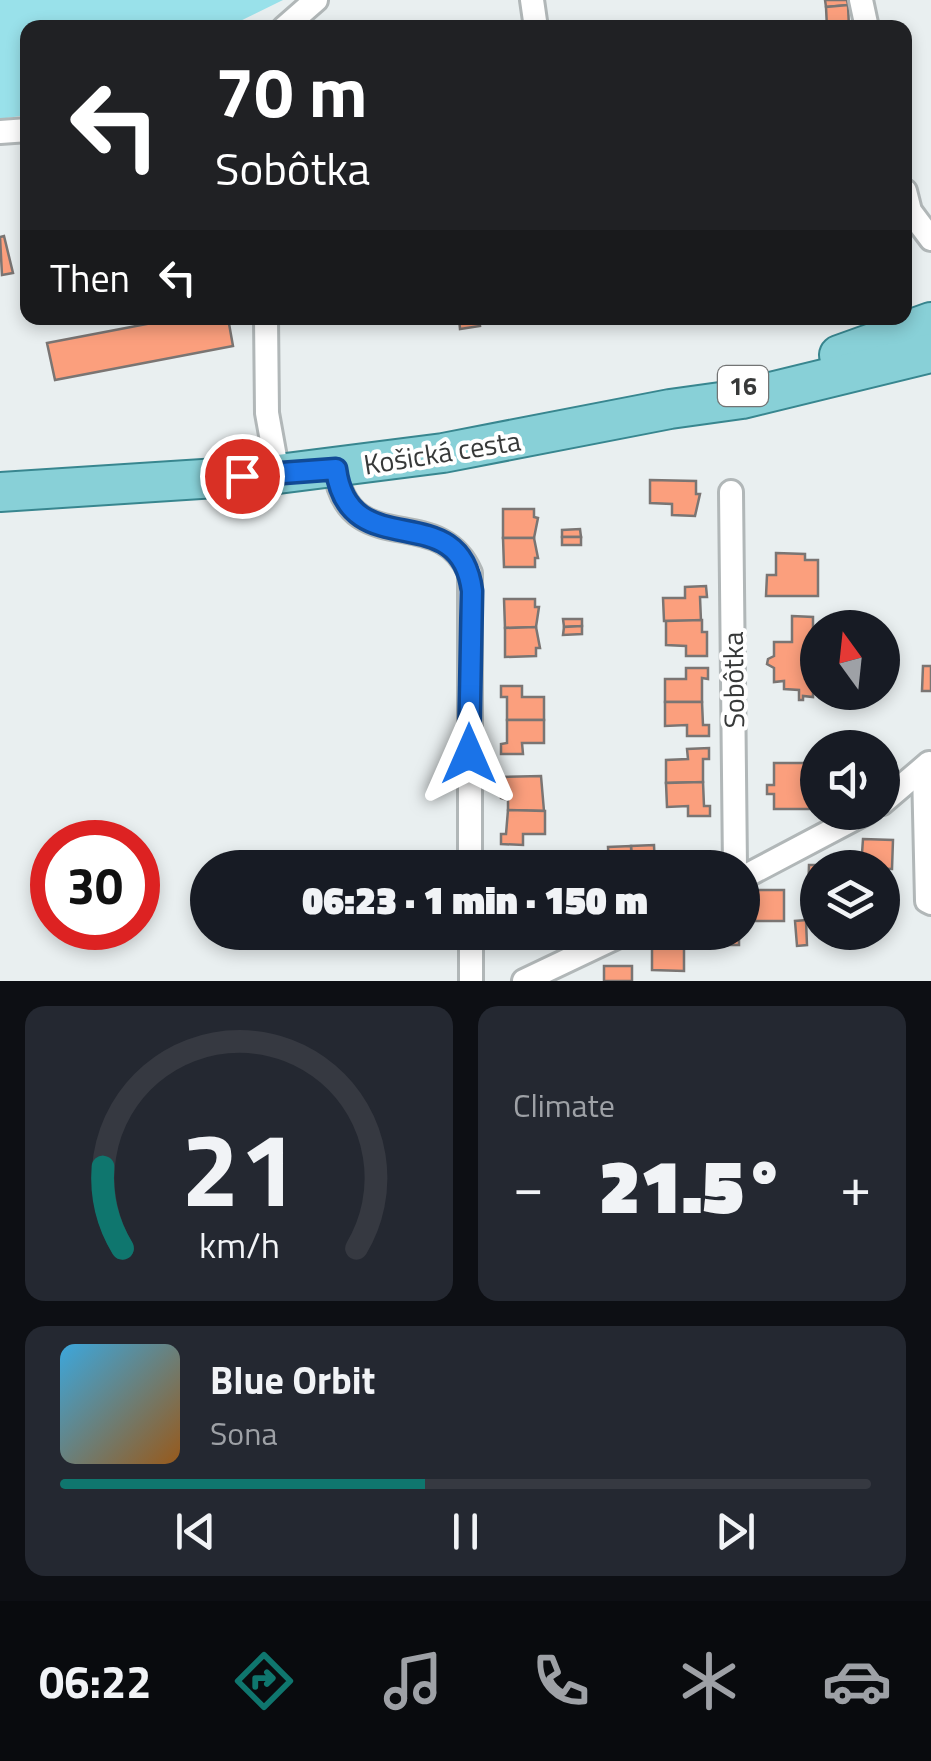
<!DOCTYPE html>
<html lang="en">
<head>
<meta charset="utf-8">
<style>
  body { margin:0; font-family:"Titillium Web",sans-serif; background:#242831; color:#f1f3f6; height:100vh; display:flex; flex-direction:column; font-size:38px; white-space:nowrap }
  * { box-sizing:border-box; margin:0 }
  p { font-size:32px; color:#9ea1a6 }
  .icon { flex:none; width:55px; height:55px; fill:none; stroke:currentColor; stroke-width:2; stroke-linecap:round; stroke-linejoin:round }
  .map { position:relative; height:981px; overflow:hidden }
  .panel { display:flex; flex-direction:column; gap:25px; padding:25px; background:#0d0f14; flex:1 }
  .panel>* { flex:none }
  .banner { position:absolute; left:20px; top:20px; width:892px; height:305px; border-radius:20px; box-shadow:0 5px 15px #0003; background:#202124; color:#fff; overflow:hidden }
  .needle { width:65px; rotate:345deg }
  .buttons { position:absolute; left:800px; top:610px; display:grid; gap:20px }
  .buttons a { display:grid; place-items:center; width:100px; height:100px; border-radius:50%; background:#171b24; box-shadow:0 5px 15px #0003; font-size:50px }
  .speed { position:absolute; left:30px; top:820px; display:flex; gap:20px; font-size:50px; font-weight:700; text-align:center }
  .speed>* { display:grid; place-content:center; width:130px; height:130px; border-radius:50%; background:#171b24; box-shadow:0 5px 15px #0003; line-height:1 }
  .speed .limit { border:15px solid #d22; background:#fff; color:#111 }
  .pin { position:absolute; display:grid; place-items:center; width:85px; height:85px; color:#fff; margin:-42px; border:5px solid #fff; border-radius:50%; box-shadow:0 2px 10px #0007 }
  .me { position:absolute; width:110px; margin:-55px; rotate:0deg; stroke-linejoin:round; filter:drop-shadow(0 0 8px #0008) }
  .turn { display:flex; align-items:center; gap:35px; height:210px; padding:0 30px; font-size:45px }
  .turn .icon { width:130px; height:130px; stroke-width:2.5 }
  .turn b { display:block; font-size:70px; line-height:85px }
  .then { display:flex; align-items:center; height:95px; padding:0 30px; background:#0003; gap:20px; font-size:38px }
  .big { font-size:75px; font-weight:800; line-height:1.1 }
  .panel .card { flex:1; display:flex; flex-direction:column; justify-content:center; gap:15px; min-width:0; padding:0 35px; border-radius:20px; background:#242831 }
  .panel .dial { align-items:center; gap:0 }
  .dial svg { height:260px; overflow:visible; fill:none; stroke:#363941; stroke-width:7; stroke-linecap:round; text-anchor:middle }
  .dial text { fill:#f1f3f6; stroke:none }
  .song { display:flex; align-items:center; gap:30px }
  .cover { width:120px; height:120px; border-radius:15px; background:linear-gradient(135deg,hsl(200 70% 55%),hsl(30 70% 35%)) }
  .played { height:10px; border-radius:5px; background:linear-gradient(90deg,#0f766e 45%,#363941 45%) }
  .keys { display:flex; justify-content:space-around; direction:ltr }
  .heat { display:flex; justify-content:space-between; align-items:center; font-size:55px; direction:ltr }
  .panel .tiles { flex:1; display:grid; gap:25px; grid-template-columns:1fr 1fr }
  .card:last-child { grid-column:span 2 }
  .trip { position:absolute; left:190px; top:850px; width:570px; height:100px; border-radius:50px; background:#171b24; box-shadow:0 5px 15px #0003; font-weight:800; line-height:100px; text-align:center }
  .dock { display:flex; height:160px; justify-content:space-around; align-items:center; background:#090b0e; color:#9ea1a6 }
  .dock .icon { width:70px; height:70px }
  .dock .on { color:#0f766e }
  .dock b { font-size:45px; color:#f1f3f6 }
  .map>svg:first-child { display:block }
  .green { fill:#99e1ea }
  .building { fill:#fb9f7d; stroke:#7a7573; stroke-width:2.5 }
  .lines { fill:none; stroke-linecap:round; stroke-linejoin:round }
  .minor-casing { stroke:#b1b7b8; stroke-width:28 }
  .primary-casing { stroke:#38868f; stroke-width:42 }
  .minor { stroke:#fff; stroke-width:22 }
  .primary { stroke:#88d0d7; stroke-width:38 }
  .route-casing { stroke:#114b97; stroke-width:25 }
  .route { stroke:#1a73e8; stroke-width:18 }
  .labels { text-anchor:middle; dominant-baseline:central; stroke-width:8; stroke-linejoin:round; paint-order:stroke }
  .shield { fill:#fff; stroke:#737474; stroke-width:2.5 }
  .shield-label { font-size:25px; font-weight:bold; fill:#373939 }
  .street-label { font-size:28px; fill:#373939; stroke:#fff }
</style>
</head>
<body>
<div class="map">
<svg width="931" height="981" viewBox="0 0 931 981">
  <rect width="100%" height="100%" fill="#e9eff0"/>
  <polygon class="green" points="0,0 283,0 228,27 28,28 27,115 0,119"/>
  <g class="building">
    <polygon points="825,0 847,0 848,5 826,7"/>
    <polygon points="848,5 849,28 827,28 826,7"/>
    <polygon points="619,23 619,28 587,28 587,25"/>
    <polygon points="4,236 13,273 2,275 0,237"/>
    <polygon points="178,318 228,318 233,346 55,380 47,343"/>
    <polygon points="459,318 479,318 480,326 460,329"/>
    <polygon points="650,480 696,481 696,494 700,494 695,516 672,515 672,504 650,503"/>
    <polygon points="503,509 534,509 534,517 538,518 534,538 503,538"/>
    <polygon points="580,529 581,537 562,537 562,530"/>
    <rect x="562" y="537" width="19" height="8"/>
    <polygon points="503,538 534,538 538,558 535,558 535,567 504,567"/>
    <polygon points="776,553 805,554 805,560 818,560 818,596 766,596 767,575 776,575"/>
    <polygon points="706,586 707,597 700,597 701,621 664,621 663,598 685,598 685,587"/>
    <polygon points="504,599 535,599 535,607 539,607 536,627 505,628"/>
    <polygon points="792,616 813,617 813,697 803,696 803,700 799,700 799,690 784,689 784,681 774,682 774,668 767,664 768,659 774,656 774,642 792,642"/>
    <polygon points="563,619 582,619 582,626 564,627"/>
    <rect x="855" y="619" width="19" height="9"/>
    <polygon points="702,620 702,632 707,632 707,656 686,656 686,646 666,645 666,621"/>
    <polygon points="582,626 582,634 563,635 564,627"/>
    <polygon points="536,627 540,648 536,648 536,656 505,657 505,628"/>
    <polygon points="923,666 931,666 931,691 922,691"/>
    <polygon points="686,668 708,668 708,679 702,678 702,702 665,702 665,679 686,679"/>
    <polygon points="501,686 522,686 522,697 544,697 544,720 507,720 507,697 501,697"/>
    <polygon points="665,702 702,702 703,725 709,725 709,736 687,736 687,725 665,726"/>
    <polygon points="507,720 544,720 544,743 522,743 523,754 501,754 501,744 507,743"/>
    <polygon points="709,748 709,759 703,759 703,782 666,783 666,760 688,759 687,749"/>
    <polygon points="774,763 816,763 816,809 774,809 774,794 767,794 767,785 774,785"/>
    <polygon points="541,776 544,811 508,810 508,800 501,798 502,777"/>
    <polygon points="703,782 704,806 710,806 710,816 688,816 688,806 667,807 666,783"/>
    <polygon points="508,810 545,811 545,834 523,834 523,845 501,844 501,834 506,834"/>
    <polygon points="863,839 893,840 892,869 861,868"/>
    <polygon points="654,845 655,867 666,868 632,868 631,846"/>
    <polygon points="631,846 632,868 609,868 608,847"/>
    <polygon points="809,865 840,865 840,868 818,868 818,896 808,895"/>
    <rect x="755" y="890" width="29" height="31"/>
    <polygon points="806,920 807,945 797,946 795,921"/>
    <polygon points="504,932 528,932 528,940 503,941"/>
    <rect x="708" y="932" width="31" height="13"/>
    <polygon points="652,939 684,940 684,971 652,970"/>
    <rect x="604" y="966" width="28" height="15"/>
  </g>
  <g class="lines">
    <g class="minor-casing">
      <g id="minor">
        <polyline points="532,0 536,28"/>
        <polyline points="861,0 867,28"/>
        <polyline points="284,28 316,0"/>
        <polyline points="0,132 28,130"/>
        <polyline points="905,191 910,211 931,239"/>
        <polyline points="266,318 267,413 278,474"/>
        <path d="M 335,469 C 349,562 439,501 470,573 L 470,868"/>
        <polyline points="731,492 735,868"/>
        <polyline points="924,769 927,901 931,903"/>
        <polyline points="882,803 929,763"/>
        <polyline points="742,878 867,812"/>
        <polyline points="471,932 471,981"/>
        <polyline points="524,981 627,932"/>
      </g>
    </g>
    <g class="primary-casing">
      <g id="primary">
        <polyline points="839,355 931,322"/>
        <polyline points="0,492 278,474 443,453 670,409 742,399 931,353"/>
      </g>
    </g>
    <use href="#minor" class="minor"/>
    <use href="#primary" class="primary"/>
  </g>
  <g class="lines">
    <g class="route-casing">
      <path id="route" d="M 242,476 L 336,469 C 349,568 460,494 472,591 L 469,754"/>
    </g>
    <use href="#route" class="route"/>
  </g>
  <g class="labels">
    <rect class="shield" x="718" y="366" width="50" height="40" rx="8"/>
    <g class="shield-label">
      <text x="743" y="386">16</text>
    </g>
    <g class="street-label">
      <text transform="translate(442 452) rotate(-9)">Košická cesta</text>
      <text transform="translate(733 680) rotate(-91)">Sobôtka</text>
    </g>
  </g>
</svg>
<div class="buttons">
<a><svg class="needle" viewBox="-14 -14 28 28"><path d="M0-13l5 13h-10z" fill="#e53935"/><path d="M0 13l5-13h-10z" fill="#9ea1a6"/></svg></a>
<a><svg class="icon" aria-label="sound" viewBox="0 0 24 24"><path d="M4 9h4l5-4v14l-5-4H4zM17 9q2 3 0 6"/></svg></a>
<a><svg class="icon" aria-label="layers" viewBox="0 0 24 24"><path d="M12 4l9 5-9 5-9-5zM3 14l9 5 9-5"/></svg></a>
</div>
<div class="speed"><div class="limit">30</div></div>
<div class="pin" style="left:242px;top:476px;background:#d93025"><svg class="icon" aria-label="arrive" viewBox="0 0 24 24"><path d="M6 21V4h12l-3 4 3 4H6"/></svg></div>
<svg class="me" style="left:469px;top:754px" viewBox="-20 -20 40 40"><path d="M0-17L14 15 0 8-14 15z" fill="#1a73e8" stroke="#fff" stroke-width="4"/></svg>
<div class="trip">06:23 · 1 min · 150 m</div>
<div class="banner">
<div class="turn"><svg class="icon" aria-label="left" viewBox="0 0 24 24"><path d="M17 20v-9H6M10 6l-5 5 5 5"/></svg><div><b>70 m</b>Sobôtka</div></div>
<div class="then">Then<svg class="icon" aria-label="left" viewBox="0 0 24 24"><path d="M17 20v-9H6M10 6l-5 5 5 5"/></svg></div>
</div>
</div>
<section class="panel">
<div class="tiles">
<div class="card dial"><svg viewBox="0 0 100 80">
<path d="M14 69A42 42 0 1 1 86 69"/>
<path d="M14 69A42 42 0 0 1 8 44" stroke="#0f766e"/>
<text x="50" y="56" font-size="32" font-weight="700">21</text>
<text x="50" y="72" font-size="11">km/h</text>
</svg></div>
<div class="card"><p>Climate</p>
<div class="heat"><a>−</a><b class="big">21.5°</b><a>+</a></div>
</div>
<div class="card">
<div class="song"><i class="cover"></i><div><b>Blue Orbit</b><p>Sona</p></div></div>
<div class="played"></div>
<div class="keys"><svg class="icon" aria-label="previous" viewBox="0 0 24 24"><path d="M18 5L8 12l10 7zM5 5v14"/></svg><svg class="icon" aria-label="pause" viewBox="0 0 24 24"><path d="M8 5v14M16 5v14"/></svg><svg class="icon" aria-label="next" viewBox="0 0 24 24"><path d="M6 5l10 7-10 7zM19 5v14"/></svg></div>
</div>
</div>
</section>
<nav class="dock">
<b>06:22</b>
<svg class="icon on" aria-label="directions" viewBox="0 0 24 24"><path d="M12 3l9 9-9 9-9-9zM9 14v-3h6M13 9l2 2-2 2"/></svg>
<svg class="icon" aria-label="music" viewBox="0 0 24 24"><path d="M9 18V5l10-2v13"/><circle cx="6" cy="18" r="3"/><circle cx="16" cy="16" r="3"/></svg>
<svg class="icon" aria-label="phone" viewBox="0 0 24 24"><path d="M5 4h4l2 5-3 2q2 4 5 5l2-3 5 2v4C11 20 4 13 5 4z"/></svg>
<svg class="icon" aria-label="climate" viewBox="0 0 24 24"><path d="M12 3v18M4 7l16 10M4 17L20 7"/></svg>
<svg class="icon" aria-label="car" viewBox="0 0 24 24"><path d="M5 17H2v-5l4-1 3-4h7l3 4 3 1v5h-3M9 17h6M6 11h13"/><circle cx="7" cy="17" r="2"/><circle cx="17" cy="17" r="2"/></svg>
</nav>
</body>
</html>
